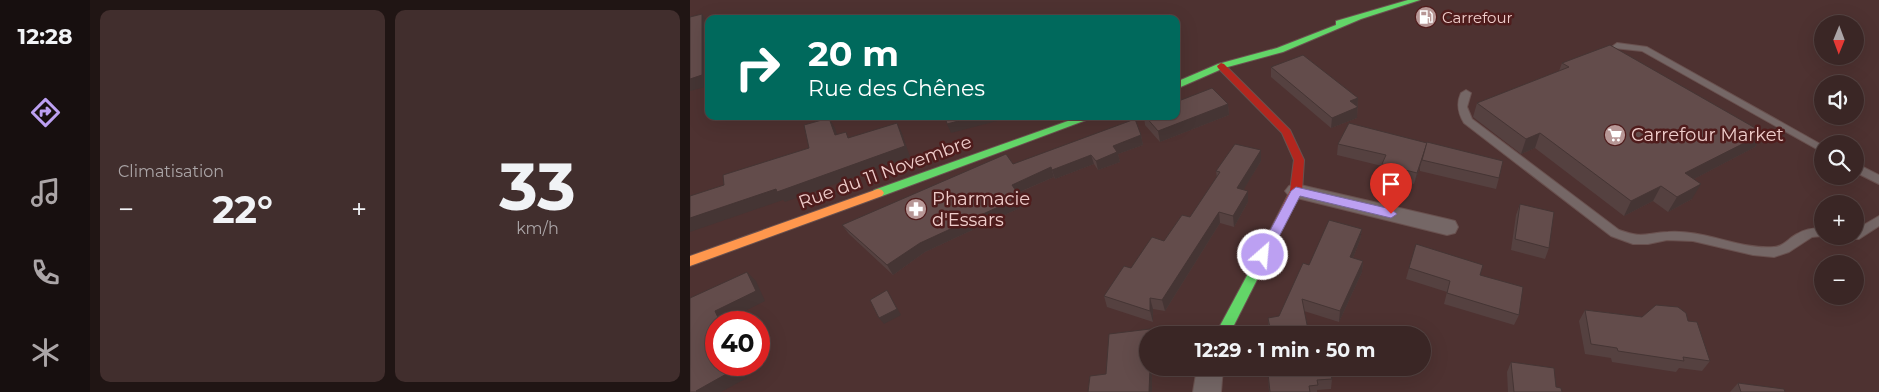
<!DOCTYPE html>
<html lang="fr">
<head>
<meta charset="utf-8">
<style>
  body { margin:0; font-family:Montserrat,sans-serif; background:#412e2d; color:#f1f3f6; height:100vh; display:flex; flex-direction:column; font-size:19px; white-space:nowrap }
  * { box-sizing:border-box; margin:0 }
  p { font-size:16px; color:#aba5a7 }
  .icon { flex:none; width:28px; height:28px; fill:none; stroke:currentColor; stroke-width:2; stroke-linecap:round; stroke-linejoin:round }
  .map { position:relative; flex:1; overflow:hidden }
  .side { display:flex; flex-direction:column; gap:10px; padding:10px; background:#201514; width:600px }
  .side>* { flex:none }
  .banner { position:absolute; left:15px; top:15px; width:475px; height:105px; border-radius:10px; box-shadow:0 5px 20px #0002,0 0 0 1px #544342; background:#00695c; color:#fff; overflow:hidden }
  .needle { width:32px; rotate:181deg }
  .buttons { position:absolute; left:1124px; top:15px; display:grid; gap:10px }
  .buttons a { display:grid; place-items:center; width:50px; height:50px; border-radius:50%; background:#3a2625; box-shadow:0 5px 20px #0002,0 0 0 1px #544342; font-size:25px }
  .speed { position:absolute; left:15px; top:311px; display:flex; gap:10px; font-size:25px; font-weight:700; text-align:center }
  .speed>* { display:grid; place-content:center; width:65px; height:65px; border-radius:50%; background:#3a2625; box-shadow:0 5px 20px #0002,0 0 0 1px #544342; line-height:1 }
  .speed .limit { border:8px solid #d22; background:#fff; color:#111 }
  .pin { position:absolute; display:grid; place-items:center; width:42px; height:42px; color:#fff; margin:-51px -21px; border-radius:50% 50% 50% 0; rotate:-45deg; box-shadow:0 0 5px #0007 }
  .pin .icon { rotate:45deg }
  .me { position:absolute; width:55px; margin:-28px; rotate:27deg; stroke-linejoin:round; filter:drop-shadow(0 0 4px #0008) }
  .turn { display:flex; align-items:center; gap:18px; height:105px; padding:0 20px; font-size:22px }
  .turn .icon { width:65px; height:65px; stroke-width:2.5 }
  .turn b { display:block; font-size:35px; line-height:42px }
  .big { font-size:38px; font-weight:700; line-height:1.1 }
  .side .card { flex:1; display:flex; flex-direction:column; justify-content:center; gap:8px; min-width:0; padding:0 18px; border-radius:10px; background:#412e2d }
  .side .dial { align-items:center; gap:0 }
  .dial b { font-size:65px; line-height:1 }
  .heat { display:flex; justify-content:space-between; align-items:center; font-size:28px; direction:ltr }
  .side .tiles { flex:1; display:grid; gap:10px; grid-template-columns:repeat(2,1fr) }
  .trip { position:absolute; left:449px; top:326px; width:292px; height:50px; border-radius:25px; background:#3a2625; box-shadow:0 5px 20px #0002,0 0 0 1px #544342; font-weight:700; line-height:50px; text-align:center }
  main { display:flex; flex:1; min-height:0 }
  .menu { display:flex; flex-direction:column; width:90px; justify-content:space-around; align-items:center; background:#170f0f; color:#aba5a7 }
  .menu .icon { width:35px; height:35px }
  .menu .current { color:#bca0f2 }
  .menu b { font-size:22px; color:#f1f3f6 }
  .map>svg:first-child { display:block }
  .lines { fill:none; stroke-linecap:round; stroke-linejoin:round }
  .lane-casing { stroke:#69514f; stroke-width:2 }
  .street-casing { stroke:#69514f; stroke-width:2 }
  .fast-casing { stroke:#69514f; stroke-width:2 }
  .slow-casing { stroke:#69514f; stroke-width:2 }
  .jam-casing { stroke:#69514f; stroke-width:2 }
  .lane { fill:#756766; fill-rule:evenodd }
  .street { fill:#756766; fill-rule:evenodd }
  .fast { fill:#63d668; fill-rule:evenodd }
  .slow { fill:#ff974d; fill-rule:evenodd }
  .jam { fill:#b3261e; fill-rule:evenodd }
  .wall { fill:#554140 }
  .shaded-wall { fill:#453534 }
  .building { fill:#634c4b; stroke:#453534 }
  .route { fill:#bca0f2; stroke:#7a689d }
  .labels { text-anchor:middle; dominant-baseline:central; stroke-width:5; stroke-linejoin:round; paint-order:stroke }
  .far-poi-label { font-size:15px; fill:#f0cecc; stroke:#4f1c1c; text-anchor:start }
  .poi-label { font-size:18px; fill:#f0cecc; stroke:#4f1c1c; text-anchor:start }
  .street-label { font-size:18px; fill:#f0cecc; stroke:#4f1c1c }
</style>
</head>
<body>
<main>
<nav class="menu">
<b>12:28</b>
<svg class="icon current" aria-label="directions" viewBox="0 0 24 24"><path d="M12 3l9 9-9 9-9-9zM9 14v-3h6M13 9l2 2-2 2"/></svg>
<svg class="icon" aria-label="music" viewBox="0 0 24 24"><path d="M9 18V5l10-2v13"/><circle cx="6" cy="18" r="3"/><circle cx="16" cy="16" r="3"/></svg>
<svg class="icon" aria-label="phone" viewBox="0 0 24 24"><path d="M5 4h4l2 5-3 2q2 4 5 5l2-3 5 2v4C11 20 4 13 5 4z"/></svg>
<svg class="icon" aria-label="climate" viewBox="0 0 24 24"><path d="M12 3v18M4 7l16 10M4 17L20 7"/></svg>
</nav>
<section class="side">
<div class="tiles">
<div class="card"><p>Climatisation</p>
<div class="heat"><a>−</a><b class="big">22°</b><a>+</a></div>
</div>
<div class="card dial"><b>33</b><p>km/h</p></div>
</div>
</section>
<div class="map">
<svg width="1189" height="392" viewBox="0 0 1189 392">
  <rect width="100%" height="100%" fill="#4e3231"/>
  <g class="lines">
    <g class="lane-casing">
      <g id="lane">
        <polygon points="927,43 957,47 1132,145 1132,152 952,51 924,48 923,46"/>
        <path d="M 776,90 L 781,93 L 777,107 L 782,119 L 929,230 C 954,239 955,233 978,232 C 1013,229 1051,250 1084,247 C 1093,247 1099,238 1107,234 C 1115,229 1123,228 1132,228 L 1132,236 L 1122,237 L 1099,252 L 1084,257 L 1063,255 L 1003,241 L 977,240 L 958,244 L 943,244 L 921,236 L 774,123 C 768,113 766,104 771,93 Z"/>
        <polygon points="1165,163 1189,175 1189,184 1165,172"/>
        <polygon points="1189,216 1189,226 1169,239 1161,239 1159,236 1165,236 1165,230"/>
      </g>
    </g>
    <g class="street-casing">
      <g id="street">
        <polygon points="606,184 757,219 765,221 768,227 765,233 757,235 599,196 595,191 599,186"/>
        <polygon points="507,368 533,368 531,392 503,392"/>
      </g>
    </g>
    <g class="fast-casing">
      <g id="fast">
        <polygon points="718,0 730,0 671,19 593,52 534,68 486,89 486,82 528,64 587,48 646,25 646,21"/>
        <polygon points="392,116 407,116 192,196 184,196 182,193 184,190"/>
        <polygon points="571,255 575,257 577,260 539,335 525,335 567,257"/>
      </g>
    </g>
    <g class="slow-casing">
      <polygon id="slow" points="188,189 192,190 194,193 192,196 0,266 0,256"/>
    </g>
    <g class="jam-casing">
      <polygon id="jam" points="531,63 534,64 600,130 614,160 612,191 575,263 567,263 565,260 600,191 604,160 592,133 528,68 527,66"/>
    </g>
    <use href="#lane" class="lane"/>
    <use href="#street" class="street"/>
    <use href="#fast" class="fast"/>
    <use href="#slow" class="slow"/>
    <use href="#jam" class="jam"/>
  </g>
  <g class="wall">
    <polygon points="872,63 1074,133 1065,147 1004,179 1002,199 978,212 963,201 934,216 845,148 831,154 783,117 787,103 869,71"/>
    <polygon points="581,67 668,98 667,118 641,128 581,77"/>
    <polygon points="538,104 539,115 470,142 455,125 454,116 486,116"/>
    <polygon points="659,123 809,178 806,189 730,171 730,167 724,184 690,175 692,166 647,155 648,144"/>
    <polygon points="451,135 453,145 428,154 430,162 408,170 404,164 365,179 364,177 328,193 330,197 334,206 235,252 203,275 159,234 152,225 323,164"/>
    <polygon points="571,161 553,190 558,202 544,227 530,223 475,311 463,309 463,322 417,307 414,296 441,268 474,241 500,217 527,178 526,171"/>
    <polygon points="830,204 859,248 855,259 821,250 826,215"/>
    <polygon points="672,229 670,240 663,258 673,261 672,272 649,322 614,311 619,335 579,333 578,318 589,316"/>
    <polygon points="719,268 790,275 829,315 824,325 754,304 757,292 716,279"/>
    <polygon points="895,310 952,317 998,321 1020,361 1012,371 989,368 986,372 922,362 921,358 895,354 889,321"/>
    <polygon points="821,362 866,387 872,392 818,392 817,372"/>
    <polygon points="581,368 639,368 642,379 641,389 627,390 627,392 579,392 578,373 582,373"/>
    <polygon points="1048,383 1095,392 1040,392"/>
  </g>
  <g class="shaded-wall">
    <polygon points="12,14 19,24 19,86 0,91 0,79"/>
    <polygon points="668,98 667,118 641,128 642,118 660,101"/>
    <polygon points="538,104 539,115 470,142 468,131"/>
    <polygon points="287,116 326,116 261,133 257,124"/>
    <polygon points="139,118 145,128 151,146 145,135"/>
    <polygon points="207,123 212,133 220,157 95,202 93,200 0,232 0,218"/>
    <polygon points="850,133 845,148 831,154 836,139"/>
    <polygon points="1074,133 1065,147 987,188 995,173"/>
    <polygon points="451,135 453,145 428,154 430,162 408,170 406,161 423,146"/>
    <polygon points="737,143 730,167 724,184 727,173"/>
    <polygon points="571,150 571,161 548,199 547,188"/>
    <polygon points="401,155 404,164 365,179 362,170"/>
    <polygon points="361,167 364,177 325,194 322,185"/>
    <polygon points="1011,184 1002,199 978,212 987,197"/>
    <polygon points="971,186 963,201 934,216 941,201"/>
    <polygon points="558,191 558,202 544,227 543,216"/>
    <polygon points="330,197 334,206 235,252 203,275 197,265 230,243"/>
    <polygon points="529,212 530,223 475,311 472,300"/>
    <polygon points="672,229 670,240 659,268 660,257"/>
    <polygon points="673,261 672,272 649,322 650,311"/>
    <polygon points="57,272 66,281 75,301 35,321 36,322 30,322 25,311"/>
    <polygon points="197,290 211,315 194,324 189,318"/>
    <polygon points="460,298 463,309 463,322 460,311"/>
    <polygon points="46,365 52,365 57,378 31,392 7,392 6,391"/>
    <polygon points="460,368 462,368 462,392 459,392"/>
  </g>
  <g class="building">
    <polygon points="12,14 12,75 0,79 0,17"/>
    <polygon points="920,45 1074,133 995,173 1011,184 987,197 971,186 941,201 850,133 836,139 787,103 879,67 872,63"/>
    <polygon points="613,55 668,98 660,101 668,107 642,118 581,67"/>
    <polygon points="522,88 538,104 468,131 455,116 486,116 486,102"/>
    <polygon points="255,116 287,116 257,124"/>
    <polygon points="139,118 145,135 156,132 158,138 207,123 215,146 87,192 86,189 0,218 0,196 34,185 33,175 119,148 114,125"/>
    <polygon points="445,119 451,135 423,146 427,152 406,161 401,155 362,170 361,167 322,185 330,197 230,243 197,265 152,225 316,154 323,164"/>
    <polygon points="659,123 737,143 727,173 692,164 696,155 648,144"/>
    <polygon points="737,142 813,161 809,178 732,160"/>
    <polygon points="545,144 571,150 547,188 558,191 543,216 529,212 472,300 460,298 460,311 414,296 434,266 441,268 462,237 474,241 492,215 500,217 530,172 526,171"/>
    <polygon points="830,204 864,212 859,248 825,239"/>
    <polygon points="639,220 672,229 660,257 673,261 650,311 612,299 619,335 578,335 578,333 581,333 578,318 589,316 613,263 619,265"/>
    <polygon points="726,244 793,265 790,275 833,287 829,315 757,293 760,281 719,268"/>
    <polygon points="57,272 66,291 25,311 30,322 26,322 26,365 46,365 47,368 6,391 7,392 0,392 0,298"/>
    <polygon points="197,290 207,309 189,318 180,300"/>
    <polygon points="966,305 988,307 996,313 998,321 1007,322 1020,361 993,357 994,361 928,351 927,348 901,344 895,310 952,317"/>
    <polygon points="460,329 460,335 458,335 458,368 460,368 459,392 398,392 400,376 416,374 419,334"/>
    <polygon points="821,362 864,368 866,387 871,388 872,392 824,392"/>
    <polygon points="582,368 639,368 642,379 627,380 628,385 619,386 620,392 580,392 578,373 583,373"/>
    <polygon points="1048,383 1094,389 1095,392 1051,392"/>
  </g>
  <polygon class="route" points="606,187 701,209 707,214 701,218 610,196 578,258 569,258 567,255 601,191"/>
  <defs>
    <g id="fuel-disc" transform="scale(1.125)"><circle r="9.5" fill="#b79796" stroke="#4f1c1c"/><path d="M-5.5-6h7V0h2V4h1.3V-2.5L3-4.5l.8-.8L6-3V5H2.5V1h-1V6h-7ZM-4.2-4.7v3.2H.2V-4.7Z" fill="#fff"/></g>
    <g id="supermarket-disc" transform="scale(1.125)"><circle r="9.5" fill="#b79796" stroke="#4f1c1c"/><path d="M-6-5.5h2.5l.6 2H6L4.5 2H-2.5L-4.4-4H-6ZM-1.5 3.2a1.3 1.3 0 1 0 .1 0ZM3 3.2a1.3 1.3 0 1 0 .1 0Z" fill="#fff"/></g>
    <g id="pharmacy-disc" transform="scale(1.125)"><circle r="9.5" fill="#b79796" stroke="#4f1c1c"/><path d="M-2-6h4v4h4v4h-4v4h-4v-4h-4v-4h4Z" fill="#fff"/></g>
  </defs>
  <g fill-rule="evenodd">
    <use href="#fuel-disc" x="736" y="17"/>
    <use href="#supermarket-disc" x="925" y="135"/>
    <use href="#pharmacy-disc" x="226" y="209"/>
  </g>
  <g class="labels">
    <g class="far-poi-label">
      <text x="752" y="17">Carrefour</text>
    </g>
    <g class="poi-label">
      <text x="941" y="135">Carrefour Market</text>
      <text x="242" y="199">Pharmacie<tspan x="242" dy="21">d'Essars</tspan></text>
    </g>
    <g class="street-label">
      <text transform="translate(195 172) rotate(-20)">Rue du 11 Novembre</text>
    </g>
  </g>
</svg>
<div class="buttons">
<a><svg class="needle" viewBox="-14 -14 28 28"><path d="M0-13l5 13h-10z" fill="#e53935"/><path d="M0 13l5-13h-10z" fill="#aba5a7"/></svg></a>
<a><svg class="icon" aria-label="sound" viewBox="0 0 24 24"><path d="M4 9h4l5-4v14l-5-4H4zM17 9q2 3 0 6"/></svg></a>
<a><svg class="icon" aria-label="search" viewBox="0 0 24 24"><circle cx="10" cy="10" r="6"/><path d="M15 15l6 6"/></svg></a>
<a>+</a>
<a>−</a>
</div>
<div class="speed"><div class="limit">40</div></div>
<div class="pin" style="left:701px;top:214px;background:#d93025"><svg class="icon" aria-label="arrive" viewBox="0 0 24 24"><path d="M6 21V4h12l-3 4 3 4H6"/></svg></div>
<svg class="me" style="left:573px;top:255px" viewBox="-20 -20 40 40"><circle r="17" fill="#bca0f2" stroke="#fff" stroke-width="3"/><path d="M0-11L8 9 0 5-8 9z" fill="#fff"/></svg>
<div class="trip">12:29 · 1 min · 50 m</div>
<div class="banner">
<div class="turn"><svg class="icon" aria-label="right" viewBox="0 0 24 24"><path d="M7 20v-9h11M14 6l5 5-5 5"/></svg><div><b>20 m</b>Rue des Chênes</div></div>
</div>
</div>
</main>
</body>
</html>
